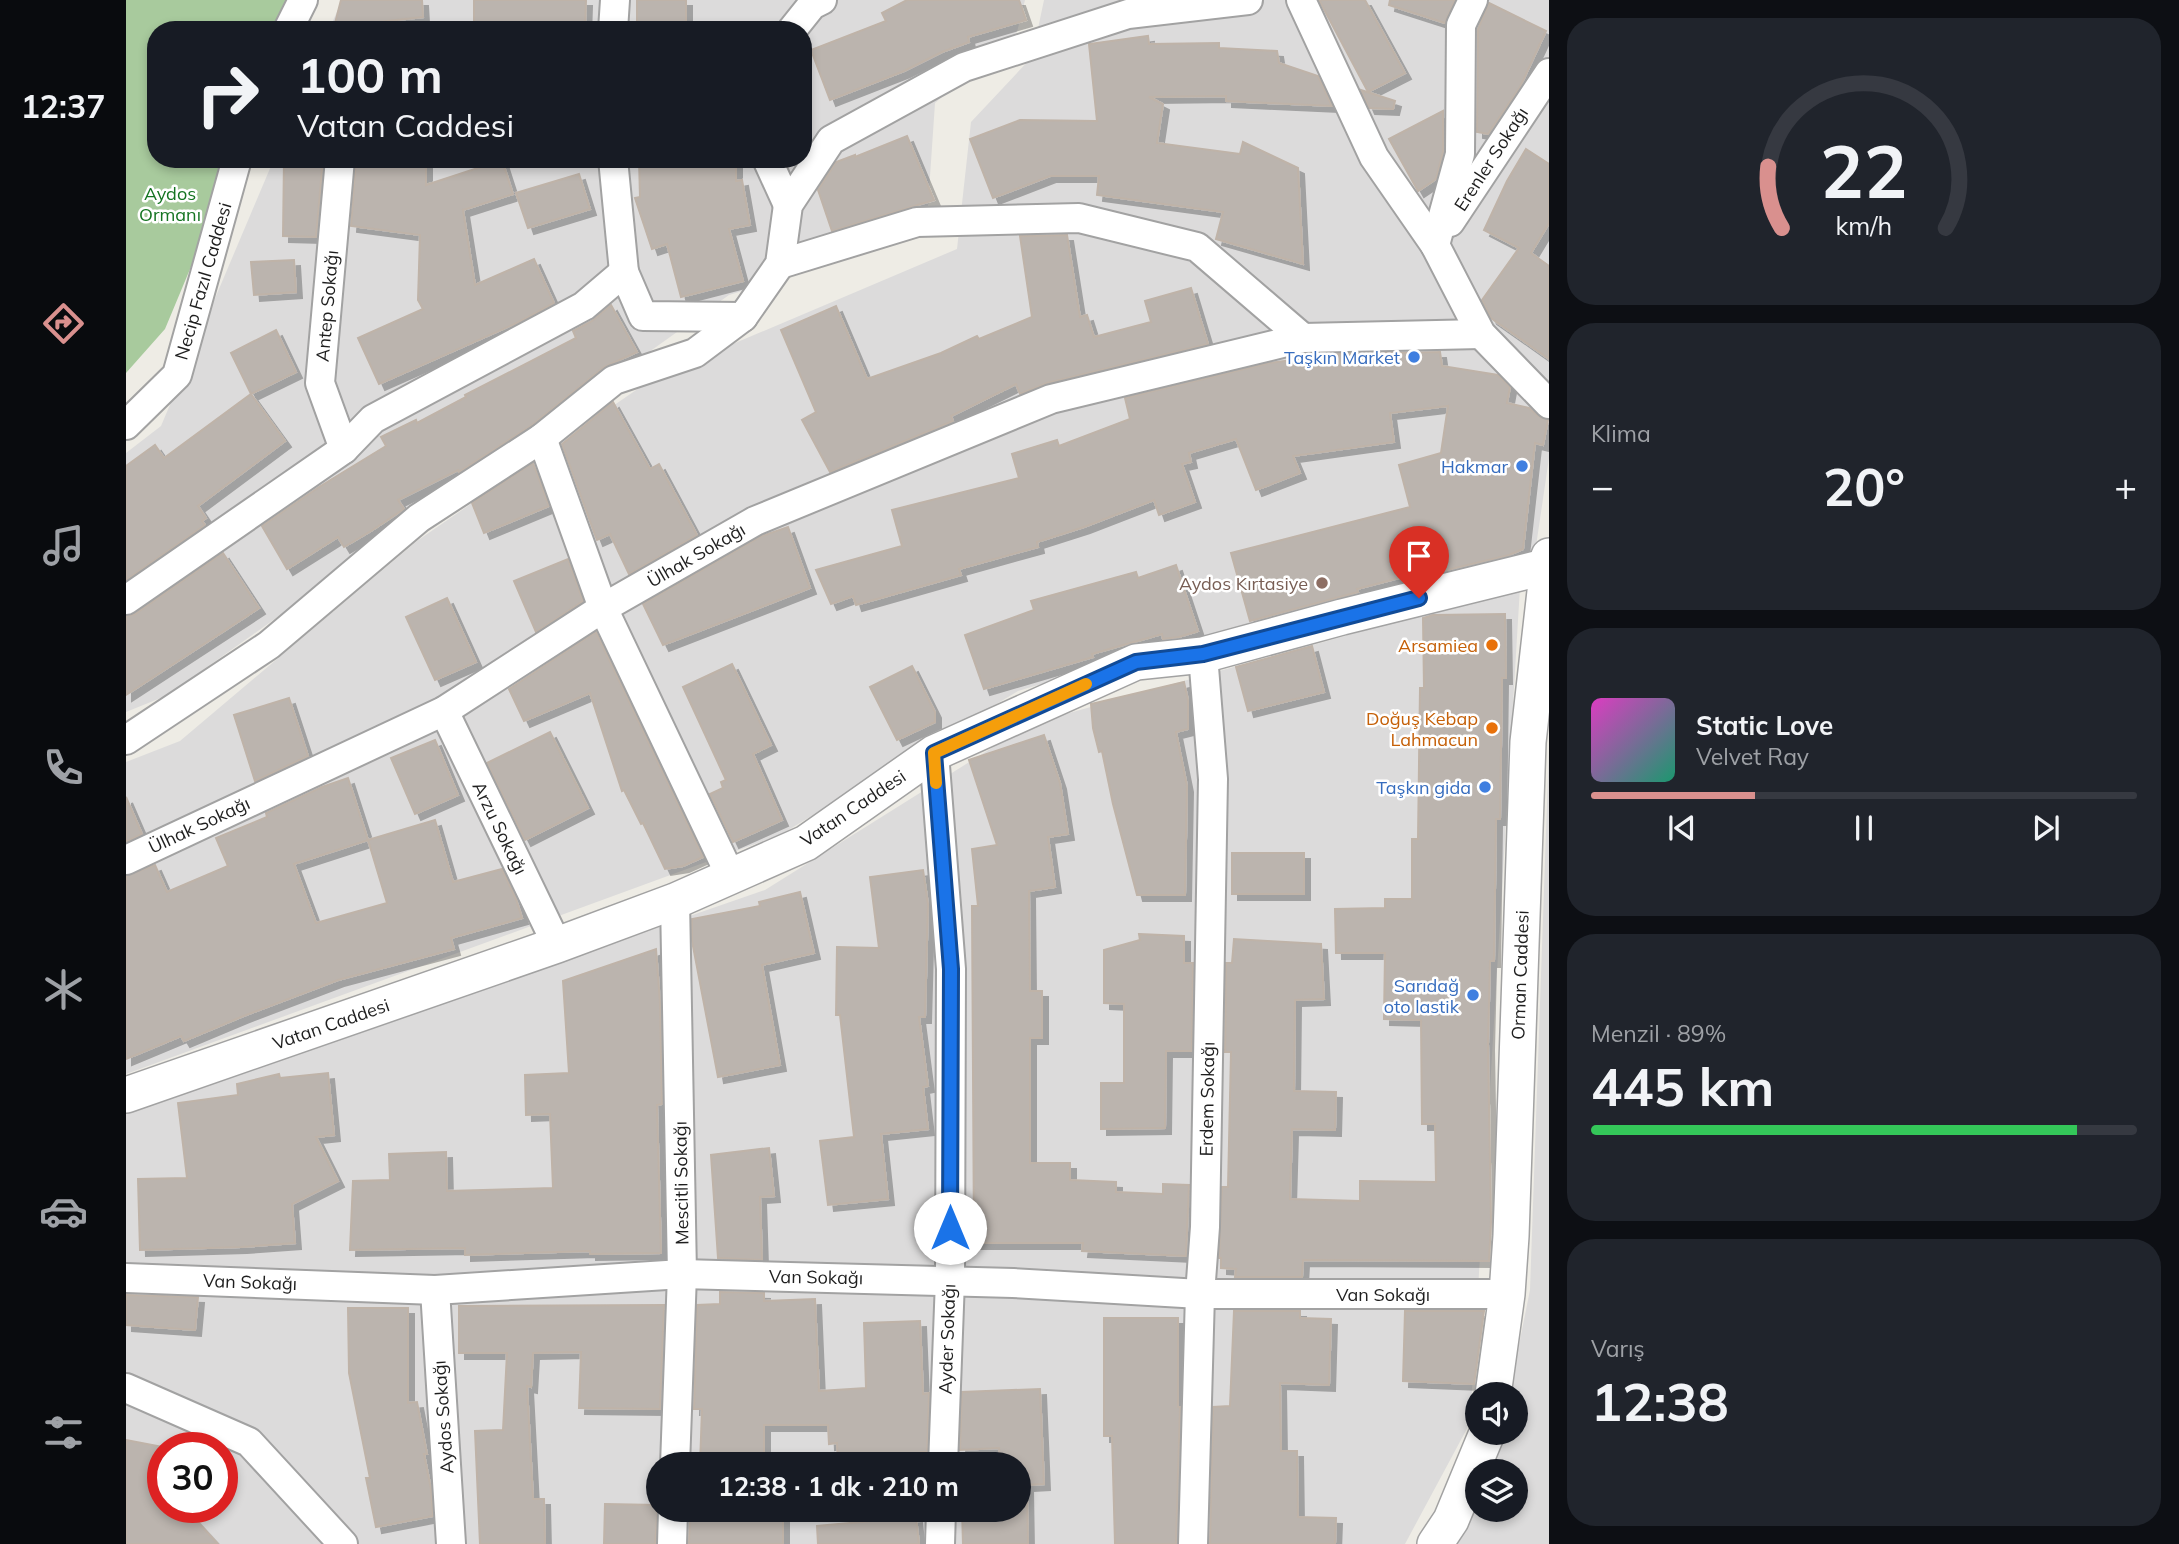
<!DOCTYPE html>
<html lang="tr">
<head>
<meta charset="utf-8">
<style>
  body { margin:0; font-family:Mulish,sans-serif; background:#20242c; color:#f1f3f6; height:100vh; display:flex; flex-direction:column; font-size:26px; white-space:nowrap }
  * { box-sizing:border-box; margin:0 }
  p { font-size:23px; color:#9ea1a6 }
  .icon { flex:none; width:38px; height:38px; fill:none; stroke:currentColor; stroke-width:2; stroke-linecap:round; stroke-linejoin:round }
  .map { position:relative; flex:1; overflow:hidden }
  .side { display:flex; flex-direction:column; gap:18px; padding:18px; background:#0d0f14; width:630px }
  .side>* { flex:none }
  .banner { position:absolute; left:21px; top:21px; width:665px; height:147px; border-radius:28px; box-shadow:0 4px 10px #0003; background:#171b24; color:#f1f3f6; overflow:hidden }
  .tools { position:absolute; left:1339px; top:1382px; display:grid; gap:14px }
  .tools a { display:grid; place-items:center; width:63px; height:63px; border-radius:50%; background:#171b24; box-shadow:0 4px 10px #0003; font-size:35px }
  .speed { position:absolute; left:21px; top:1432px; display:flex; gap:14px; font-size:35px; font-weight:700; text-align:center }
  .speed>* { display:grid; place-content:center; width:91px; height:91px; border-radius:50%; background:#171b24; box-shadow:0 4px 10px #0003; line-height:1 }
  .speed .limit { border:10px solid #d22; background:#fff; color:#111 }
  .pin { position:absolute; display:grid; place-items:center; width:60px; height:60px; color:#fff; margin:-72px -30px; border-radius:50% 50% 50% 0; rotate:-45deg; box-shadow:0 0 7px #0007 }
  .pin .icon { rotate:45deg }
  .me { position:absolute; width:77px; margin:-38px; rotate:0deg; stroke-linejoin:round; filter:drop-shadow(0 0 5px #0008) }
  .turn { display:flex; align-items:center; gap:24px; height:147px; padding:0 35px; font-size:32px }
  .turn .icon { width:91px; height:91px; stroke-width:2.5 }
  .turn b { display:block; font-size:49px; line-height:60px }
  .big { font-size:52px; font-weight:700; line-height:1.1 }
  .side .tile { flex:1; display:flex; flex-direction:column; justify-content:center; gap:10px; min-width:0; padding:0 24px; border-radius:28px; background:#20242c }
  .side .dial { align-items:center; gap:0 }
  .dial svg { height:182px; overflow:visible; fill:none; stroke:#363941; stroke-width:7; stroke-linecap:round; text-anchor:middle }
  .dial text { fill:#f1f3f6; stroke:none }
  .song { display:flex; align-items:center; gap:21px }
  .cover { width:84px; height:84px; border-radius:10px; background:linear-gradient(135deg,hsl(310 70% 55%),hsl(160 70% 35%)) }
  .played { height:7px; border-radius:4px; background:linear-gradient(90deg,#d9908e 30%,#363941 30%) }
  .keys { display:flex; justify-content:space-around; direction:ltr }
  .heat { display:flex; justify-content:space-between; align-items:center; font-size:38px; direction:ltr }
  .charge { height:10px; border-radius:5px; background:linear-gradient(90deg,#34c759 89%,#363941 0) }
  .trip { position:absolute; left:520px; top:1452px; width:385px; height:70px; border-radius:35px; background:#171b24; box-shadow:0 4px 10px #0003; font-weight:700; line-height:70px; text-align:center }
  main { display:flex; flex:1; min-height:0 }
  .tab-bar { display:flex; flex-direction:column; width:126px; justify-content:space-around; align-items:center; background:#090b0e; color:#9ea1a6 }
  .tab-bar .icon { width:49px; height:49px }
  .tab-bar .selected { color:#d9908e }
  .tab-bar b { font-size:32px; color:#f1f3f6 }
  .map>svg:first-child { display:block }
  .residential { fill:#dcdbdb; fill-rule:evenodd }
  .forest { fill:#a8ca9d }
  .building { fill:#bbb4ae; stroke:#bfb3a8; stroke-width:2; fill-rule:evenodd; filter:url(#shadow) }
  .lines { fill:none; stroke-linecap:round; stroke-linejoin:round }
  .minor-casing { stroke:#a2a2a2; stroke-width:32 }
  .tertiary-casing { stroke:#a2a2a2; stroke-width:38 }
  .minor { stroke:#fff; stroke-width:28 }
  .tertiary { stroke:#fff; stroke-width:35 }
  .route-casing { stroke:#114b97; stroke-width:18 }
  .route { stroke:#1a73e8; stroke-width:12 }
  .slow { stroke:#f59e0b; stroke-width:12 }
  .shop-dot { fill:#3f7fe0; stroke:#fff; stroke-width:2.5 }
  .education-dot { fill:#8d6e63; stroke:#fff; stroke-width:2.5 }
  .food-dot { fill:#e8710a; stroke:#fff; stroke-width:2.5 }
  .labels { text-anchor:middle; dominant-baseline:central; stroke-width:5; stroke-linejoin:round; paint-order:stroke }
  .street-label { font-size:18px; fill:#1e1e1e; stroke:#fff }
  .park-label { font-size:18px; fill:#147421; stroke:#fff }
  .shop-label { font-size:18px; fill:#366cbe; stroke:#fff; text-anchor:end }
  .education-label { font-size:18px; fill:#785e54; stroke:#fff; text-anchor:end }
  .food-label { font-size:18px; fill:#c56008; stroke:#fff; text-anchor:end }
</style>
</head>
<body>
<main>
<nav class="tab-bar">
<b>12:37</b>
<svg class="icon selected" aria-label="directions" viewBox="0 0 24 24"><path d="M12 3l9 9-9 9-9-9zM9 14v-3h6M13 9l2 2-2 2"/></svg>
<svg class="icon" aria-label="music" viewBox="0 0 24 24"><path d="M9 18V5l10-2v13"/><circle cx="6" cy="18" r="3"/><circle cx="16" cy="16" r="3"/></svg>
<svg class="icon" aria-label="phone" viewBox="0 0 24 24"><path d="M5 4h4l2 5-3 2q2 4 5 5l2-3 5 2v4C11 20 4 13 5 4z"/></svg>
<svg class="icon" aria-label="climate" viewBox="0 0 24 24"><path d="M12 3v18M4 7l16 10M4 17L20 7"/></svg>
<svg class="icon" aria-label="car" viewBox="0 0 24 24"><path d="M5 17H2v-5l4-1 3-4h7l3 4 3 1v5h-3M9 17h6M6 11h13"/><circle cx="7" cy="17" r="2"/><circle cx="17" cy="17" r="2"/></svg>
<svg class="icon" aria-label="filters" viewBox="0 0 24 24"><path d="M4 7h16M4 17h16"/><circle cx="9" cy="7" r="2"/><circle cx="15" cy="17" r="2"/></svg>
</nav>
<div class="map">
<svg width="1423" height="1544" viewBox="0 0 1423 1544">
  <defs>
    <filter id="shadow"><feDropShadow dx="6" dy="6" stdDeviation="0" flood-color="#0004"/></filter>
  </defs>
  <rect width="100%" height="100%" fill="#eeece5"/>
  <g class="residential">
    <polygon points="216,0 899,0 891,32 809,103 800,235 603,295 42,695 0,712 0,453 35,426 148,159 677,159 677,30 203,30"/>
    <polygon points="918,0 1423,0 1423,458 1409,553 1069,638 892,691 654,835 0,1074 0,762 54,741 291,541 529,377 831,249 845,122 906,57"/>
    <path d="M 1394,587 L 1344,1423 L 1279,1544 L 0,1544 L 0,1111 L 639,890 L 904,724 ZM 37,1447 L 96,1447 L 96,1507 L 37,1507 ZM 532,1465 L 892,1465 L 892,1510 L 532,1510 Z"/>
    <polygon points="1423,747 1423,1544 1319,1544 1351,1494 1351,1510 1390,1510 1390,1472 1365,1472 1370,1465 1376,1433 1390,1433 1390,1395 1383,1395 1404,1290"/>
  </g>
  <polygon class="forest" points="0,0 177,0 164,30 30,30 30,159 110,159 39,329 0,373"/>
  <g class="building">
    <polygon points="215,0 296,0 297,17 208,27"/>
    <polygon points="348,0 460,0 459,30 348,30"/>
    <rect x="511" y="0" width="49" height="30"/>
    <polygon points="781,0 893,0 900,20 842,37 843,42 816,52 778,71 704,100 685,50 760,21 756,13"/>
    <polygon points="1193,0 1239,0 1279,73 1242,92"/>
    <polygon points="1264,0 1329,0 1319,23 1263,5"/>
    <polygon points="1363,3 1420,31 1394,87 1362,134 1351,132 1352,29"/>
    <polygon points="1022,36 1023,44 1093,43 1093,48 1151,51 1153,63 1192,76 1206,106 1100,101 1100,96 1023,97 1037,104 1031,143 1114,154 1117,142 1172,168 1177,264 1090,239 1097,212 971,195 973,176 924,176 867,198 844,139 894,120 971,121 963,44"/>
    <polygon points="1235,90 1269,101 1267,109 1243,108"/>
    <polygon points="1317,111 1317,152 1310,179 1292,191 1263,139"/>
    <polygon points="781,136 808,200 706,231 692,190 710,162 729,155 729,157"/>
    <polygon points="1400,149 1423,164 1423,223 1405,253 1423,266 1423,359 1365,318 1356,300 1393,248 1358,230 1381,181"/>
    <polygon points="158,159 197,159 190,237 157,236"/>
    <polygon points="230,159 300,159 300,185 376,160 387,194 337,210 349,285 408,259 428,303 393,322 253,384 232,338 297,309 292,300 294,235 225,226"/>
    <polygon points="513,159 610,159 610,181 616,180 624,225 603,229 617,281 555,297 541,244 526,249 509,198 514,197"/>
    <polygon points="453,174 464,209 402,228 390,193"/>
    <polygon points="941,235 954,317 961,315 968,337 1025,322 1019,301 1065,288 1082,344 921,383 894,394 890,384 825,416 827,421 704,472 676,420 690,412 655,330 710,306 741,379 815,353 851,336 853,339 906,317 894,236"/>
    <polygon points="168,260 170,292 128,295 125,262"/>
    <polygon points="485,305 511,352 478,367 406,425 333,472 332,470 272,500 278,509 245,531 218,547 212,537 161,569 136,526 193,487 260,446 255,437 290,420 291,423 340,397 339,395 450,338 447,331 466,321"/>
    <polygon points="150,330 170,372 125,394 105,353"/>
    <polygon points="1314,352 1316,366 1372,375 1384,387 1381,403 1403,408 1412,416 1422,420 1417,445 1409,443 1397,549 1383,555 1296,576 1296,572 1231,589 1232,592 1124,621 1105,553 1284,507 1273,465 1315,453 1322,406 1264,413 1268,442 1167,456 1174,473 1130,490 1110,439 1063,453 1065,462 1056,464 1069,502 1033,515 1028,500 958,527 911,542 912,547 833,569 835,575 730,605 727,596 705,604 690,570 776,546 766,510 893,478 886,454 931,440 933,446 1004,419 999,398 1143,363 1214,354"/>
    <polygon points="125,394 159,441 72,506 80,518 76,521 79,525 0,580 0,466 29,445 38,458"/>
    <polygon points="487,402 524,469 533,464 571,535 503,574 484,534 471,540 469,535 436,444"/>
    <polygon points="407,463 423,506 358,533 346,503"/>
    <polygon points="662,527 684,588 537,645 517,604 636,536"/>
    <polygon points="97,553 133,608 0,695 0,616 9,614"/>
    <polygon points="442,559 457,601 410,632 388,581"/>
    <polygon points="1050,565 1072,631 1053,637 1037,639 1036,634 966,654 967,657 858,689 839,635 908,610 905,601 1010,572 1012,578"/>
    <polygon points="321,598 350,662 309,680 280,617"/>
    <polygon points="1379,614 1380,678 1376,678 1374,819 1370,819 1368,961 1364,961 1362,1044 1365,1222 1363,1261 1177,1260 1176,1277 1109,1277 1110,1269 1095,1268 1095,1258 1093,1258 1096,1187 1102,1187 1105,1052 1099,1052 1100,963 1106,963 1108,939 1195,944 1198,999 1169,1000 1168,1091 1210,1092 1209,1130 1166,1129 1164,1199 1234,1201 1234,1181 1310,1182 1309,1124 1296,1124 1295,1020 1258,1019 1259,953 1210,953 1209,909 1259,908 1259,899 1286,899 1286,839 1292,839 1294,688 1298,688 1297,618 1307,615"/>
    <polygon points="470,632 577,857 557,866 539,869 517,823 515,824 498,790 496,791 464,693 398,721 383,689"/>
    <polygon points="1186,646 1198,692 1122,711 1110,667"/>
    <polygon points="606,664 645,745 627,754 656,820 607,842 584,794 597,788 595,782 600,780 557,687"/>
    <polygon points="786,666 809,712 809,722 771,740 744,687"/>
    <polygon points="1058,682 1062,700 1062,729 1050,732 1061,786 1059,895 1011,895 987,804 976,751 973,752 967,728 965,704"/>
    <polygon points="163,698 182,756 129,781 108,715"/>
    <polygon points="424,732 462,808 399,840 361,763"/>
    <polygon points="918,735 934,783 942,834 922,837 929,887 903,891 904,991 916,991 916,1038 904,1038 904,1163 944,1163 944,1180 990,1182 990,1192 1037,1194 1037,1184 1063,1185 1060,1256 956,1251 957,1243 848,1243 846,906 852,906 846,849 871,845 843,760"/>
    <polygon points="309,740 332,795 289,814 265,758"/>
    <path d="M 222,778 L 242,840 L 309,820 L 327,882 L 376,869 L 390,899 L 396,918 L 325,938 L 328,949 L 212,980 L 115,1017 L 58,1041 L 55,1036 L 0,1059 L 0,876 L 29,865 L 41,892 L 102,866 L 90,838 L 141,817 L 140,813 L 196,787 ZM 242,840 L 261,903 L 190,923 L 168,864 Z"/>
    <polygon points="0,797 16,834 0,842"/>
    <rect x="1106" y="853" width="72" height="41"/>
    <polygon points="797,870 802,904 799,1017 793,1017 802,1086 797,1087 802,1129 755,1134 762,1199 702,1205 694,1141 728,1137 714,1015 710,1015 711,947 753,948 744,877"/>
    <polygon points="674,892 688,953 636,965 654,1065 592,1077 566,941 566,919 634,906 633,902"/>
    <polygon points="1013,934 1058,936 1058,963 1067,963 1066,1051 1040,1051 1039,1128 975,1129 975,1083 998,1083 998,1004 978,1003 978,950 1014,940"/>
    <polygon points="530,949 534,1003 536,1104 531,1105 535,1253 464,1254 464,1251 339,1255 339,1248 224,1250 227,1181 264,1180 263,1154 320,1152 321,1191 427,1188 424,1114 400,1115 399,1075 443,1073 437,981"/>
    <polygon points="202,1073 208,1135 190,1137 212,1181 166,1204 169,1243 115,1247 14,1250 12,1179 61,1178 52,1103 112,1095 111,1084 153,1074 154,1078"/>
    <polygon points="643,1148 648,1196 634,1197 636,1260 592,1258 585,1155"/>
    <polygon points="594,1292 638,1293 638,1301 689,1299 693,1391 740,1388 738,1323 794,1321 797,1394 803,1393 801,1452 795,1452 795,1465 712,1465 711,1443 703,1444 702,1425 638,1425 638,1465 574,1465 576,1409 568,1409 571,1305 594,1304"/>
    <polygon points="0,1295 72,1297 69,1330 0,1325"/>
    <polygon points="538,1305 534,1409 453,1408 455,1352 407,1353 405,1387 401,1386 407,1499 418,1499 419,1544 354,1544 349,1431 377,1430 381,1353 333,1353 333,1306"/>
    <polygon points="222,1308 282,1308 282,1403 291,1402 301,1454 298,1454 305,1489 307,1516 250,1527 240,1478 244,1478 223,1373"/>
    <polygon points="1108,1311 1174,1311 1174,1318 1205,1319 1203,1385 1154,1383 1155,1451 1171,1451 1172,1517 1210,1518 1209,1544 1084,1544 1087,1407 1104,1406"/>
    <polygon points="1279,1311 1358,1311 1348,1384 1277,1381"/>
    <polygon points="978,1318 1052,1318 1052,1407 1054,1407 1050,1544 989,1544 986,1436 978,1436"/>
    <polygon points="914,1389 918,1484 901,1485 902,1544 837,1544 836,1510 892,1510 892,1465 874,1465 873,1448 834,1450 836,1392"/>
    <polygon points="0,1440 37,1447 37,1507 58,1507 92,1544 0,1544"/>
    <polygon points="479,1504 532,1505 529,1544 478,1544"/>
    <polygon points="564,1510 657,1510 657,1544 563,1544"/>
    <polygon points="790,1517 793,1544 692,1544 691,1526"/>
  </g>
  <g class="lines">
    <g class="minor-casing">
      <g id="minor">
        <polyline points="1175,0 1248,157 1309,245 1355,334 1423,404"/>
        <polyline points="162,30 177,0"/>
        <polyline points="487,30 489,0"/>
        <polyline points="666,30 686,5 696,0"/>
        <polyline points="214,159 194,383 218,449"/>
        <polyline points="487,159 498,272"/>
        <polyline points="641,159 662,205"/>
        <polyline points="1324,222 1423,73"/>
        <polyline points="1309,245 1334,154 1335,25 1347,0"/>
        <polyline points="654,264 791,222 953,218 1071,247 1177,338 1355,334"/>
        <polyline points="0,425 51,375 111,159"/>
        <polyline points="416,438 477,608 605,877"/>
        <polyline points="0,600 218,449 247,419 458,306 498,272 517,316 617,317 654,264 662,205 705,140 838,67 1002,14 1122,0"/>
        <polyline points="318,711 431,945"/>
        <polyline points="0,740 143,645 293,518 416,438 488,380 569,353 617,317"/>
        <polyline points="808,753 825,969 824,1280 817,1465"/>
        <polyline points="0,860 318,711 477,608 629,521 925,399 1177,338"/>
        <polyline points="0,1278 309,1290 556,1274 887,1283 1074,1294 1381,1294"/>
        <polyline points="309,1290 325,1544"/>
        <polyline points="0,1388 123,1442 217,1544"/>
        <polyline points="549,1465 556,1274 549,901"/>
        <polyline points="546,1544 547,1510"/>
        <polyline points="814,1544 815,1510"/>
        <polyline points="1067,1544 1074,1294 1079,1227 1087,779 1077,655"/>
      </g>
    </g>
    <g class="tertiary-casing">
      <g id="tertiary">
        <polyline points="0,1095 431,945 549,901 680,843 808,753 1010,662 1077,655 1216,617 1422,566"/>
        <polyline points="1367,1395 1381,1294 1385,1236 1402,742 1423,556"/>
        <polyline points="1309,1544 1325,1520 1361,1433"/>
      </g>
    </g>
    <use href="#minor" class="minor"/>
    <use href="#tertiary" class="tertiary"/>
  </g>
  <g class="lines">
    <g class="route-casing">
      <polyline id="route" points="824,1228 825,969 808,753 1010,662 1077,654 1293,598"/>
    </g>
    <use href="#route" class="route"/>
    <polyline class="slow" points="810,783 808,753 960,684"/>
  </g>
  <g class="shop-dot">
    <circle cx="1288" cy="357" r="7"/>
    <circle cx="1396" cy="466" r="7"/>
    <circle cx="1359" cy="787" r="7"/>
    <circle cx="1347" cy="995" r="7"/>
  </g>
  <circle class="education-dot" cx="1196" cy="583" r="7"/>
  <g class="food-dot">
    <circle cx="1366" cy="645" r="7"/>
    <circle cx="1366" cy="728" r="7"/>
  </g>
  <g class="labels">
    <g class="street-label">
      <text transform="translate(1365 159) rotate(-57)">Erenler Sokağı</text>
      <text transform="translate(77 281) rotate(-74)">Necip Fazıl Caddesi</text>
      <text transform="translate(201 306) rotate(-85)">Antep Sokağı</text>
      <text transform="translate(570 555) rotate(-30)">Ülhak Sokağı</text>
      <text transform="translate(727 808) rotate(-34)">Vatan Caddesi</text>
      <text transform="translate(73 825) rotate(-25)">Ülhak Sokağı</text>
      <text transform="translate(374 828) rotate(64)">Arzu Sokağı</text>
      <text transform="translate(1394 975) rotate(-88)">Orman Caddesi</text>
      <text transform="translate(205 1024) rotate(-19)">Vatan Caddesi</text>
      <text transform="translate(1081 1099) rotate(-89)">Erdem Sokağı</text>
      <text transform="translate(555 1183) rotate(-91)">Mescitli Sokağı</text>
      <text transform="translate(690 1277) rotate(1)">Van Sokağı</text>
      <text transform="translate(124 1282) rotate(2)">Van Sokağı</text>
      <text x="1257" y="1294">Van Sokağı</text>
      <text transform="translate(821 1339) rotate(-88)">Ayder Sokağı</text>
      <text transform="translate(317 1417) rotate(-94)">Aydos Sokağı</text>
    </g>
    <g class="park-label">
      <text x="44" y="193">Aydos<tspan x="44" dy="21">Ormanı</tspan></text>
    </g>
    <g class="shop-label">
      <text x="1274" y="357">Taşkın Market</text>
      <text x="1382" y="466">Hakmar</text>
      <text x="1345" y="787">Taşkın gida</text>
      <text x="1333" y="985">Sarıdağ<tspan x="1333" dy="21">oto lastik</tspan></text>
    </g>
    <g class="education-label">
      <text x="1182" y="583">Aydos Kırtasiye</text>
    </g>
    <g class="food-label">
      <text x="1352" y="645">Arsamiea</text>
      <text x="1352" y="718">Doğuş Kebap<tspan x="1352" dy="21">Lahmacun</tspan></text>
    </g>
  </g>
</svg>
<div class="tools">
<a><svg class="icon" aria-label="sound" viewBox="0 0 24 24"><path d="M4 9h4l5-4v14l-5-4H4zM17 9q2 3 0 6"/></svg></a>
<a><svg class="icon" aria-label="layers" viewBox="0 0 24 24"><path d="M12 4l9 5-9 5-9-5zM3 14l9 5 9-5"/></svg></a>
</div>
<div class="speed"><div class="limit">30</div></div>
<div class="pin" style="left:1293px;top:598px;background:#d93025"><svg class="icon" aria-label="arrive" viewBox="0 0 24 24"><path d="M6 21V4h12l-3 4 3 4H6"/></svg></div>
<svg class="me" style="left:824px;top:1228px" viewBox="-20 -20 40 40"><circle r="19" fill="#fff"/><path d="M0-13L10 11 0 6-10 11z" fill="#1a73e8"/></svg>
<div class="trip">12:38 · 1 dk · 210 m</div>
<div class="banner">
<div class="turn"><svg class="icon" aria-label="right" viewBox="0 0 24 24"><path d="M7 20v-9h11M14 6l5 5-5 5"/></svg><div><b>100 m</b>Vatan Caddesi</div></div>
</div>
</div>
<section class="side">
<div class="tile dial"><svg viewBox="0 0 100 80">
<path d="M14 69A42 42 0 1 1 86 69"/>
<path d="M14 69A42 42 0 0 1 8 42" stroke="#d9908e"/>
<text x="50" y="56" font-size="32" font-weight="700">22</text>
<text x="50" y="72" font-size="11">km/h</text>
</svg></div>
<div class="tile"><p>Klima</p>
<div class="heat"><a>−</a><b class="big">20°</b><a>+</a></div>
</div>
<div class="tile">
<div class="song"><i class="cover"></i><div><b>Static Love</b><p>Velvet Ray</p></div></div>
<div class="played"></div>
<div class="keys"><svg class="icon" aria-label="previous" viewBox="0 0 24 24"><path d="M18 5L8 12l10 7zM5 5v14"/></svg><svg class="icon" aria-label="pause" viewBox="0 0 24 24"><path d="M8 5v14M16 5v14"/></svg><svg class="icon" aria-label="next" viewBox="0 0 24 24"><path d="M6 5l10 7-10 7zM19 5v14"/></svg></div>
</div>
<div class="tile"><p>Menzil · 89%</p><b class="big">445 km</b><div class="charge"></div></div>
<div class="tile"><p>Varış</p><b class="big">12:38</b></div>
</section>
</main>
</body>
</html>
